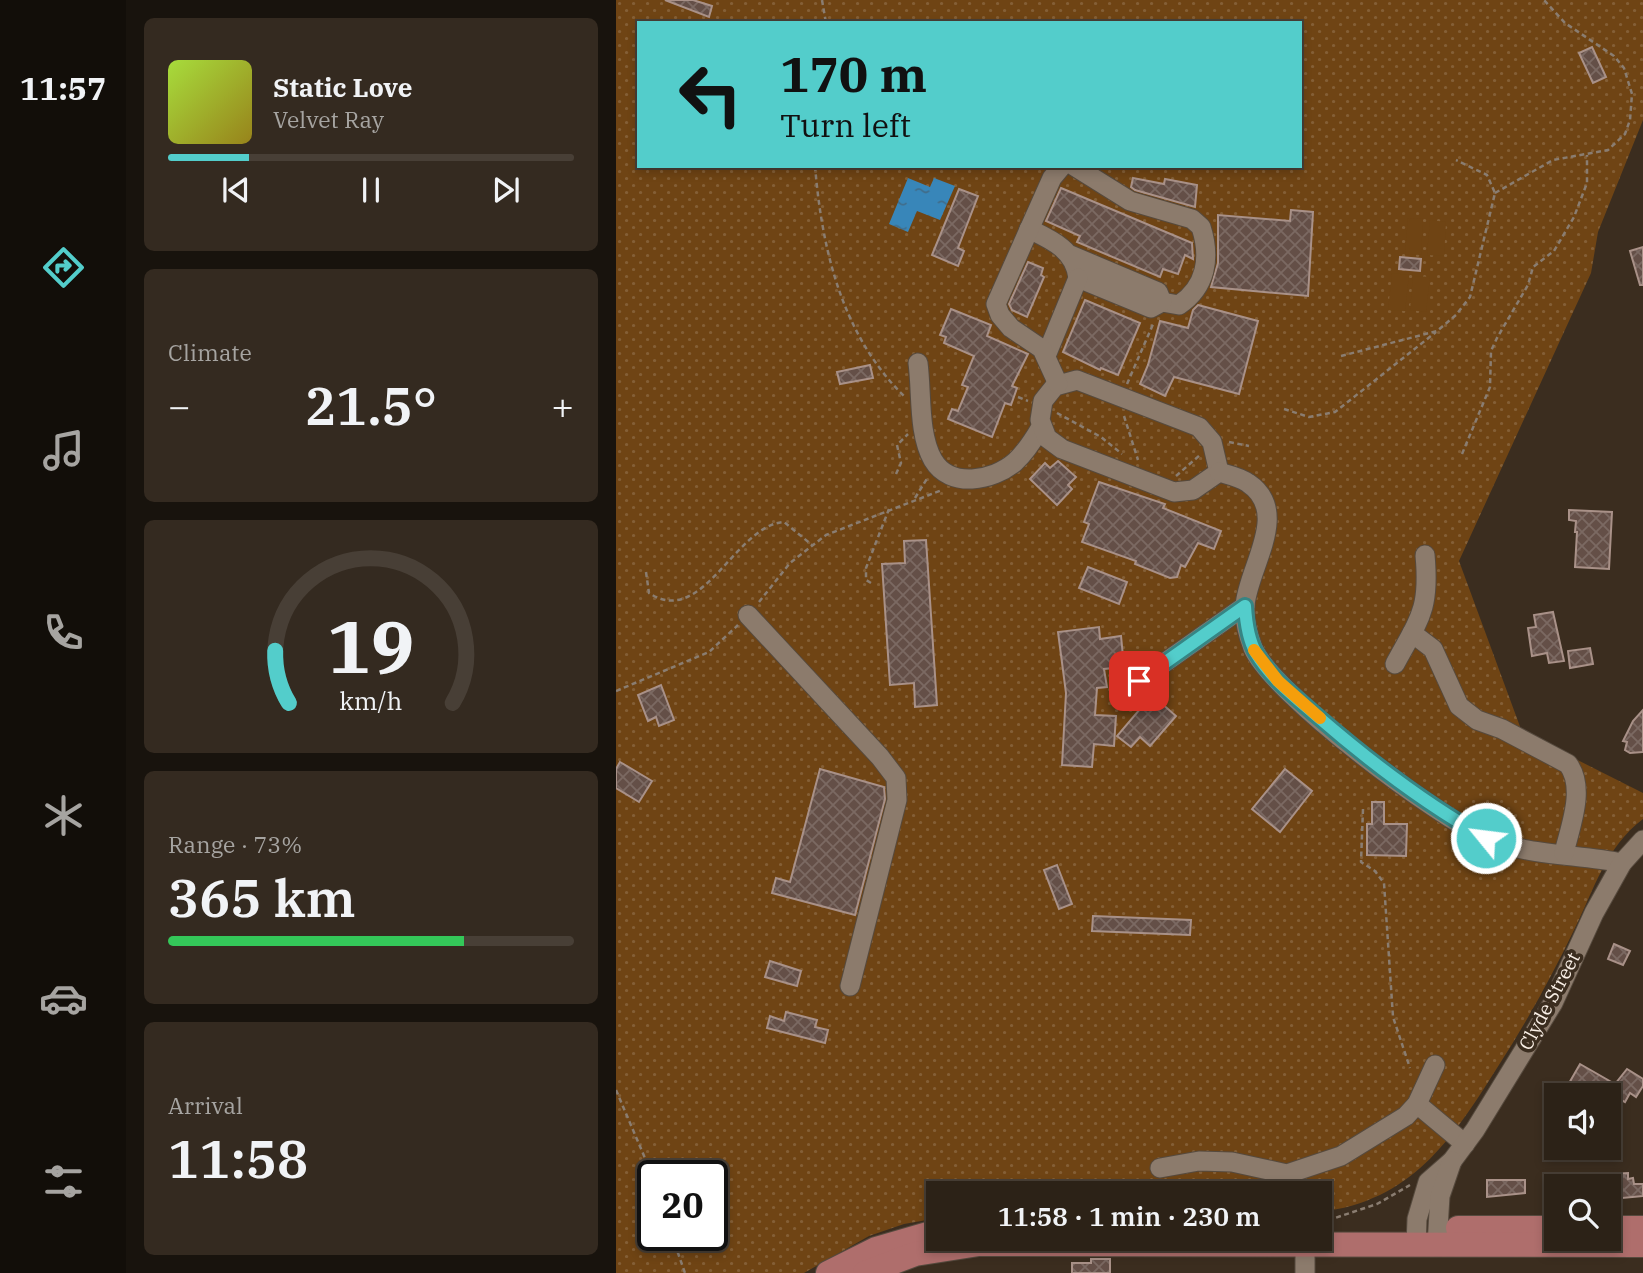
<!DOCTYPE html>
<html lang="en">
<head>
<meta charset="utf-8">
<style>
  body { margin:0; font-family:"IBM Plex Serif",serif; background:#342a20; color:#f1f3f6; height:100vh; display:flex; flex-direction:column; font-size:26px; white-space:nowrap }
  * { box-sizing:border-box; margin:0 }
  p { font-size:23px; color:#a6a4a1 }
  .icon { flex:none; width:38px; height:38px; fill:none; stroke:currentColor; stroke-width:2; stroke-linecap:round; stroke-linejoin:round }
  .map { position:relative; flex:1; overflow:hidden }
  .panel { display:flex; flex-direction:column; gap:18px; padding:18px; background:#18130d; width:490px }
  .panel>* { flex:none }
  .guide { position:absolute; left:21px; top:21px; width:665px; height:147px; border-radius:0px; box-shadow:0 4px 10px #0003,0 0 0 2px #483f36; background:#53cdcb; color:#111; overflow:hidden }
  .controls { position:absolute; left:928px; top:1083px; display:grid; gap:14px }
  .controls a { display:grid; place-items:center; width:77px; height:77px; border-radius:0px; background:#2c2217; box-shadow:0 4px 10px #0003,0 0 0 2px #483f36; font-size:35px }
  .speed { position:absolute; left:21px; top:1160px; display:flex; gap:14px; font-size:35px; font-weight:700; text-align:center }
  .speed>* { display:grid; place-content:center; width:91px; height:91px; border-radius:50%; background:#2c2217; box-shadow:0 4px 10px #0003,0 0 0 2px #483f36; line-height:1 }
  .speed .limit { border:4px solid #111; border-radius:10px; background:#fff; color:#111 }
  .pin { position:absolute; display:grid; place-items:center; width:60px; height:60px; color:#fff; margin:-30px; border-radius:14px; box-shadow:0 4px 10px #0006 }
  .me { position:absolute; width:77px; margin:-38px; rotate:299deg; stroke-linejoin:round; filter:drop-shadow(0 0 5px #0008) }
  .turn { display:flex; align-items:center; gap:24px; height:147px; padding:0 28px; font-size:32px }
  .turn .icon { width:91px; height:91px; stroke-width:2.5 }
  .turn b { display:block; font-size:49px; line-height:60px }
  .big { font-size:52px; font-weight:600; line-height:1.1 }
  .panel .tile { flex:1; display:flex; flex-direction:column; justify-content:center; gap:10px; min-width:0; padding:0 24px; border-radius:10px; background:#342a20 }
  .panel .dial { align-items:center; gap:0 }
  .dial svg { height:182px; overflow:visible; fill:none; stroke:#483f36; stroke-width:7; stroke-linecap:round; text-anchor:middle }
  .dial text { fill:#f1f3f6; stroke:none }
  .song { display:flex; align-items:center; gap:21px }
  .cover { width:84px; height:84px; border-radius:10px; background:linear-gradient(135deg,hsl(80 70% 55%),hsl(50 70% 35%)) }
  .played { height:7px; border-radius:4px; background:linear-gradient(90deg,#53cdcb 20%,#483f36 20%) }
  .keys { display:flex; justify-content:space-around; direction:ltr }
  .heat { display:flex; justify-content:space-between; align-items:center; font-size:38px; direction:ltr }
  .charge { height:10px; border-radius:5px; background:linear-gradient(90deg,#34c759 73%,#483f36 0) }
  .trip { position:absolute; left:310px; top:1181px; width:406px; height:70px; border-radius:0px; background:#2c2217; box-shadow:0 4px 10px #0003,0 0 0 2px #483f36; font-weight:600; line-height:70px; text-align:center }
  main { display:flex; flex:1; min-height:0 }
  .tab-bar { display:flex; flex-direction:column; width:126px; justify-content:space-around; align-items:center; background:#120e09; color:#a6a4a1 }
  .tab-bar .icon { width:49px; height:49px }
  .tab-bar .active { color:#53cdcb }
  .tab-bar b { font-size:32px; color:#f1f3f6 }
  .map>svg:first-child { display:block }
  .grass { fill:url(#grass-dots); fill-rule:evenodd }
  .garden { fill:#6f4414 }
  .water { fill:url(#water-ripples) }
  .building { fill:url(#building-cross-hatch); stroke:#a99188; stroke-width:2 }
  .lines { fill:none; stroke-linecap:round; stroke-linejoin:round }
  .minor-casing { stroke:#564a3e; stroke-width:21 }
  .major-casing { stroke:#564a3e; stroke-width:26 }
  .path { stroke:#8a7d71; stroke-width:2.5; stroke-dasharray:5 3.5; stroke-linecap:butt }
  .minor { stroke:#8c7b6c; stroke-width:19 }
  .major { stroke:#af6e6c; stroke-width:24 }
  .route-casing { stroke:#368584; stroke-width:18 }
  .route { stroke:#53cdcb; stroke-width:12 }
  .slow { stroke:#f59e0b; stroke-width:12 }
  .labels { text-anchor:middle; dominant-baseline:central; stroke-width:7; stroke-linejoin:round; paint-order:stroke }
  .street-label { font-size:19px; fill:#faf0e7; stroke:#3b2d1f }
</style>
</head>
<body>
<main>
<nav class="tab-bar">
<b>11:57</b>
<svg class="icon active" aria-label="directions" viewBox="0 0 24 24"><path d="M12 3l9 9-9 9-9-9zM9 14v-3h6M13 9l2 2-2 2"/></svg>
<svg class="icon" aria-label="music" viewBox="0 0 24 24"><path d="M9 18V5l10-2v13"/><circle cx="6" cy="18" r="3"/><circle cx="16" cy="16" r="3"/></svg>
<svg class="icon" aria-label="phone" viewBox="0 0 24 24"><path d="M5 4h4l2 5-3 2q2 4 5 5l2-3 5 2v4C11 20 4 13 5 4z"/></svg>
<svg class="icon" aria-label="climate" viewBox="0 0 24 24"><path d="M12 3v18M4 7l16 10M4 17L20 7"/></svg>
<svg class="icon" aria-label="car" viewBox="0 0 24 24"><path d="M5 17H2v-5l4-1 3-4h7l3 4 3 1v5h-3M9 17h6M6 11h13"/><circle cx="7" cy="17" r="2"/><circle cx="17" cy="17" r="2"/></svg>
<svg class="icon" aria-label="filters" viewBox="0 0 24 24"><path d="M4 7h16M4 17h16"/><circle cx="9" cy="7" r="2"/><circle cx="15" cy="17" r="2"/></svg>
</nav>
<section class="panel">
<div class="tile">
<div class="song"><i class="cover"></i><div><b>Static Love</b><p>Velvet Ray</p></div></div>
<div class="played"></div>
<div class="keys"><svg class="icon" aria-label="previous" viewBox="0 0 24 24"><path d="M18 5L8 12l10 7zM5 5v14"/></svg><svg class="icon" aria-label="pause" viewBox="0 0 24 24"><path d="M8 5v14M16 5v14"/></svg><svg class="icon" aria-label="next" viewBox="0 0 24 24"><path d="M6 5l10 7-10 7zM19 5v14"/></svg></div>
</div>
<div class="tile"><p>Climate</p>
<div class="heat"><a>−</a><b class="big">21.5°</b><a>+</a></div>
</div>
<div class="tile dial"><svg viewBox="0 0 100 80">
<path d="M14 69A42 42 0 1 1 86 69"/>
<path d="M14 69A42 42 0 0 1 8 46" stroke="#53cdcb"/>
<text x="50" y="56" font-size="32" font-weight="700">19</text>
<text x="50" y="72" font-size="11">km/h</text>
</svg></div>
<div class="tile"><p>Range · 73%</p><b class="big">365 km</b><div class="charge"></div></div>
<div class="tile"><p>Arrival</p><b class="big">11:58</b></div>
</section>
<div class="map">
<svg width="1027" height="1273" viewBox="0 0 1027 1273">
  <defs>
    <pattern id="grass-dots" width="8" height="8" patternUnits="userSpaceOnUse" patternTransform="scale(1.75)"><rect width="8" height="8" fill="#6f4414"/><path d="M2 2h.1M6 6h.1" fill="none" stroke="#845f36" stroke-width="1.8" stroke-linecap="round"/></pattern>
    <pattern id="water-ripples" width="26" height="14" patternUnits="userSpaceOnUse" patternTransform="scale(1.75)"><rect width="26" height="14" fill="#3886b9"/><path d="M2 4q2-2 4 0t4 0M15 11q2-2 4 0t4 0" fill="none" stroke="#406d8b"/></pattern>
    <pattern id="building-cross-hatch" width="8" height="8" patternUnits="userSpaceOnUse" patternTransform="scale(1.75)"><rect width="8" height="8" fill="#644f47"/><path d="M0 0l8 8M0 8l8-8" fill="none" stroke="#7b6962"/></pattern>
  </defs>
  <rect width="100%" height="100%" fill="#3b2d1f"/>
  <path class="grass" d="M 0,0 L 1027,0 L 1027,120 L 982,232 L 975,273 L 843,561 L 906,732 L 1027,793 L 1027,819 C 989,848 979,888 958,930 C 935,978 910,1023 881,1068 C 835,1141 795,1201 704,1212 L 704,1194 L 322,1194 L 322,1218 L 288,1224 L 253,1236 L 188,1273 L 0,1273 ZM 23,23 L 684,23 L 684,166 L 23,166 ZM 37,1176 L 96,1176 L 96,1236 L 37,1236 Z"/>
  <g class="garden">
    <polygon points="792,218 807,219 805,255 789,254"/>
    <polygon points="814,220 830,222 828,256 811,255"/>
    <polygon points="776,273 793,275 789,311 772,310"/>
    <polygon points="797,276 814,277 810,312 794,310"/>
  </g>
  <polygon class="water" points="292,178 314,187 318,178 339,186 324,220 301,211 292,232 273,224"/>
  <g class="building">
    <polygon points="49,0 77,0 96,6 93,17"/>
    <polygon points="976,47 990,77 977,83 963,53"/>
    <polygon points="517,178 548,184 549,179 581,185 579,207 519,190 515,187"/>
    <polygon points="445,188 576,243 577,259 569,255 562,274 547,269 544,277 461,242 464,236 430,221"/>
    <polygon points="343,189 362,196 342,248 348,251 342,266 316,255"/>
    <polygon points="675,210 697,212 692,296 595,287 602,263 602,215 674,221"/>
    <polygon points="1027,247 1027,285 1024,285 1014,251"/>
    <polygon points="784,257 805,259 804,271 783,269"/>
    <polygon points="412,262 427,268 425,275 428,277 411,317 396,310 393,304"/>
    <polygon points="469,300 524,323 502,375 485,368 484,370 447,352"/>
    <polygon points="582,305 642,321 623,394 558,377 549,396 524,384 532,365 544,321 572,328 577,310"/>
    <polygon points="335,309 375,325 371,336 412,354 396,386 401,388 395,405 389,403 376,437 332,419 336,409 342,411 352,387 346,385 358,356 328,343 330,337 324,335"/>
    <polygon points="254,365 257,378 224,384 221,372"/>
    <polygon points="442,461 460,477 452,485 456,489 441,505 414,479 429,463 434,468"/>
    <polygon points="483,482 549,504 547,508 605,531 598,549 582,543 569,567 565,565 561,577 554,578 519,564 520,561 466,542 473,524 468,522"/>
    <polygon points="953,510 996,512 993,569 959,567 961,532 959,532 960,521 953,520"/>
    <polygon points="310,540 321,705 299,707 298,683 274,685 266,564 289,563 288,541"/>
    <polygon points="472,567 511,582 503,604 463,588"/>
    <polygon points="937,612 948,661 933,663 931,653 916,656 912,628 920,627 918,615"/>
    <polygon points="483,627 484,639 505,636 508,667 488,669 491,687 481,688 479,715 500,716 498,746 478,744 476,767 446,765 450,693 442,632"/>
    <polygon points="974,648 977,664 954,668 952,651"/>
    <polygon points="45,685 58,720 43,726 40,717 32,721 22,695"/>
    <polygon points="536,695 560,716 534,746 524,737 515,747 501,736"/>
    <polygon points="1027,710 1027,752 1014,753 1009,750 1011,742 1007,741 1017,721"/>
    <polygon points="4,762 36,781 23,802 0,788 0,769"/>
    <polygon points="204,769 268,787 269,799 239,915 156,893 160,878 174,882"/>
    <polygon points="669,769 696,791 664,832 636,809"/>
    <polygon points="756,802 768,802 768,824 791,824 790,856 751,855 751,824 756,824"/>
    <polygon points="441,865 456,904 443,909 428,870"/>
    <polygon points="477,916 575,920 574,935 476,931"/>
    <polygon points="998,944 1014,951 1007,965 992,959"/>
    <polygon points="154,961 185,971 181,986 149,977"/>
    <polygon points="170,1012 201,1020 199,1027 212,1030 209,1043 151,1028 154,1016 168,1021"/>
    <polygon points="964,1064 999,1084 1011,1069 1027,1079 1027,1086 1020,1097 1014,1093 1009,1102 990,1091 987,1095 975,1088 971,1096 955,1096 948,1092"/>
    <polygon points="1012,1173 1012,1179 1017,1178 1018,1184 1027,1184 1027,1196 996,1199 996,1174"/>
    <polygon points="871,1180 909,1180 909,1193 871,1197"/>
    <polygon points="591,1183 591,1194 543,1194 543,1184"/>
    <polygon points="475,1259 494,1259 494,1273 456,1273 456,1263 475,1263"/>
  </g>
  <g class="lines">
    <g class="minor-casing">
      <g id="minor">
        <path d="M 458,166 L 514,201 L 576,219 L 585,227 C 595,258 590,287 563,305 L 546,302"/>
        <path d="M 413,229 C 436,240 459,250 462,278 L 535,308 L 546,302 L 542,292 L 452,254"/>
        <polyline points="430,356 462,278"/>
        <path d="M 302,363 C 306,393 302,434 317,460 C 334,489 377,481 399,462 C 410,452 418,439 425,427"/>
        <polygon points="461,380 583,427 596,442 603,472 577,490 558,492 446,449 431,438 424,420 427,401 439,386"/>
        <polyline points="442,384 426,349 395,328 384,315 380,304 436,178 446,166"/>
        <path d="M 603,472 C 613,475 624,477 632,483 C 676,512 631,569 629,606 C 628,620 632,635 637,648 C 658,695 820,816 870,838 C 911,856 962,854 1006,863"/>
        <polyline points="132,615 264,757 280,778 281,800 234,986"/>
        <path d="M 796,633 L 817,649 L 843,706 L 861,720 L 886,729 L 952,764 C 970,788 954,827 948,853"/>
        <path d="M 779,664 C 804,618 814,609 809,555"/>
        <polyline points="507,692 629,606"/>
        <polyline points="801,1104 849,1144"/>
        <polyline points="544,1168 583,1161 616,1162 671,1174 725,1156 790,1116 801,1104 819,1065"/>
        <polyline points="689,1239 689,1273"/>
        <polyline points="800,1245 801,1219 812,1182 836,1161 859,1130 937,1003 978,913 1006,863 1027,840"/>
        <polyline points="821,1245 824,1196 836,1161"/>
      </g>
    </g>
    <g class="major-casing">
      <g id="major">
        <polyline points="842,1228 940,1228"/>
        <polyline points="992,1228 1027,1228"/>
        <polyline points="212,1273 260,1249 322,1231"/>
        <polyline points="249,1273 299,1254 363,1244 1027,1245"/>
      </g>
    </g>
    <g class="path">
      <polyline points="206,0 210,23"/>
      <path d="M 199,166 C 206,250 226,335 288,396"/>
      <polyline points="879,193 937,160 992,150 1009,134 1014,120 1016,94 1008,68 998,56 949,23 928,0"/>
      <polyline points="725,356 821,331 840,315 854,297 879,193 871,175 840,160"/>
      <polyline points="511,384 538,322"/>
      <polyline points="402,397 412,401"/>
      <polyline points="668,409 693,417 719,412 820,332"/>
      <polyline points="441,413 485,437 506,454"/>
      <polyline points="508,416 522,460"/>
      <polyline points="613,442 633,446"/>
      <polyline points="846,454 874,387 875,351 881,338 912,285 917,267 938,251 958,217 971,183 971,155"/>
      <polyline points="280,474 285,463 281,445 292,434"/>
      <polyline points="560,476 584,455"/>
      <polyline points="299,498 312,477"/>
      <path d="M 30,572 L 33,593 C 87,629 119,525 168,522 L 196,545"/>
      <polyline points="255,583 250,580 250,568 273,509"/>
      <polyline points="143,602 174,563 210,535 326,490"/>
      <polyline points="0,691 93,652 122,625"/>
      <polyline points="747,809 745,862 759,871 768,883 777,1017 794,1068"/>
      <polyline points="0,1090 37,1177"/>
      <polyline points="704,1223 761,1204 794,1185"/>
      <polyline points="56,1236 69,1273"/>
    </g>
    <use href="#minor" class="minor"/>
    <use href="#major" class="major"/>
  </g>
  <g class="lines">
    <g class="route-casing">
      <path id="route" d="M 523,681 L 629,606 C 630,623 632,639 640,653 C 655,678 678,696 700,715 C 753,761 809,804 870,838"/>
    </g>
    <use href="#route" class="route"/>
    <polyline class="slow" points="638,650 662,681 704,718"/>
  </g>
  <g class="labels">
    <g class="street-label">
      <text transform="translate(933 1001) rotate(-62)">Clyde Street</text>
    </g>
  </g>
</svg>
<div class="controls">
<a><svg class="icon" aria-label="sound" viewBox="0 0 24 24"><path d="M4 9h4l5-4v14l-5-4H4zM17 9q2 3 0 6"/></svg></a>
<a><svg class="icon" aria-label="search" viewBox="0 0 24 24"><circle cx="10" cy="10" r="6"/><path d="M15 15l6 6"/></svg></a>
</div>
<div class="speed"><div class="limit">20</div></div>
<div class="pin" style="left:523px;top:681px;background:#d93025"><svg class="icon" aria-label="arrive" viewBox="0 0 24 24"><path d="M6 21V4h12l-3 4 3 4H6"/></svg></div>
<svg class="me" style="left:870px;top:838px" viewBox="-20 -20 40 40"><circle r="17" fill="#53cdcb" stroke="#fff" stroke-width="3"/><path d="M0-11L8 9 0 5-8 9z" fill="#fff"/></svg>
<div class="trip">11:58 · 1 min · 230 m</div>
<div class="guide">
<div class="turn"><svg class="icon" aria-label="left" viewBox="0 0 24 24"><path d="M17 20v-9H6M10 6l-5 5 5 5"/></svg><div><b>170 m</b>Turn left</div></div>
</div>
</div>
</main>
</body>
</html>
